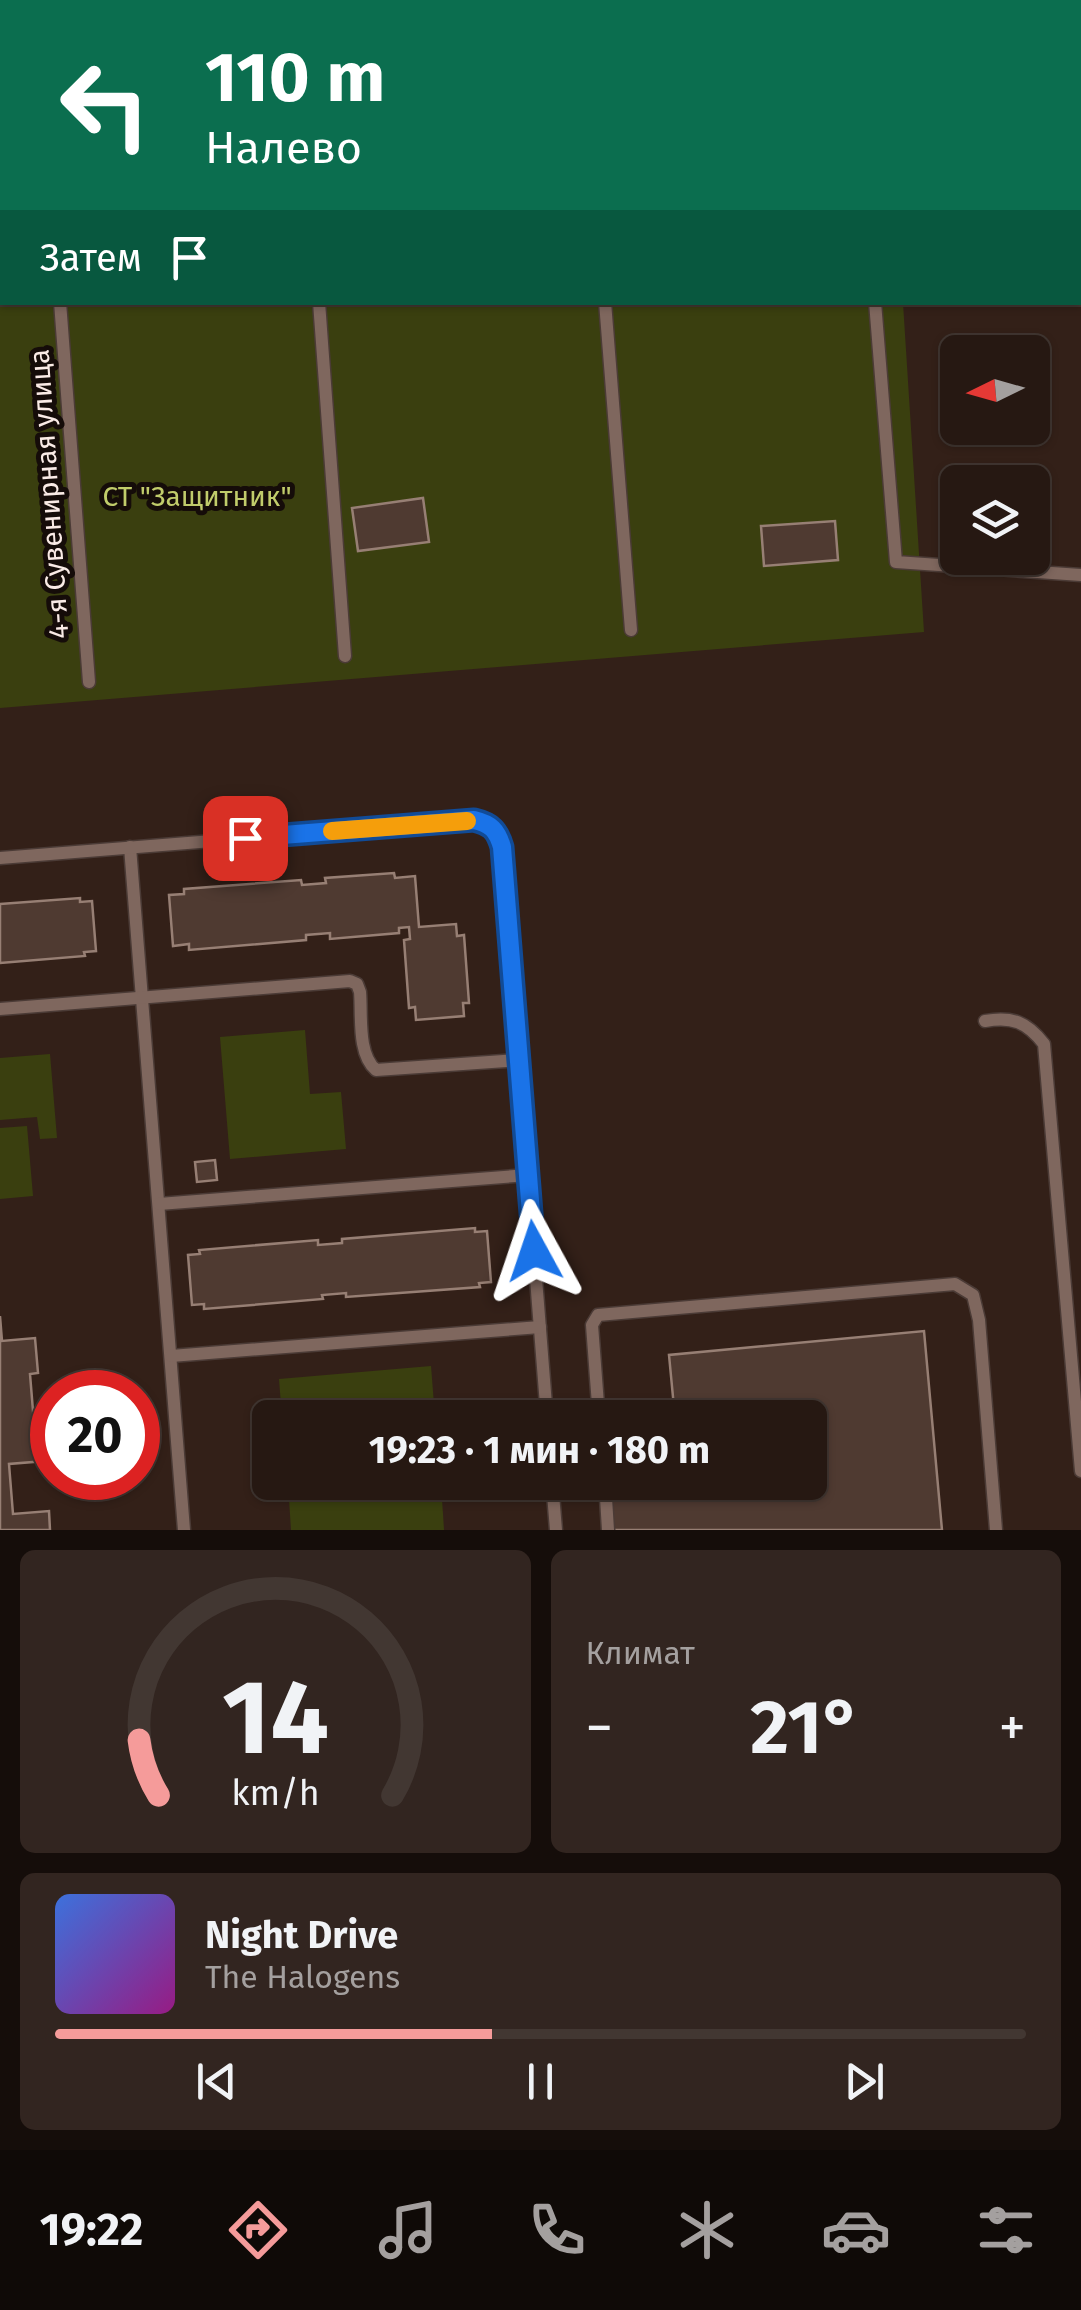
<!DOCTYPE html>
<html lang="ru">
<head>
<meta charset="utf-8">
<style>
  body { margin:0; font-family:"Fira Sans",sans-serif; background:#322520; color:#f1f3f6; height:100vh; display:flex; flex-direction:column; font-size:38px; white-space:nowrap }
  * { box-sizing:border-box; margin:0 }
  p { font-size:32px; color:#a4a09f }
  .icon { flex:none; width:55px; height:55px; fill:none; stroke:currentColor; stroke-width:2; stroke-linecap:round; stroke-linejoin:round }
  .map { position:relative; height:1530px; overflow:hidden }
  .sheet { display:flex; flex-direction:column; gap:20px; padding:20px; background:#150d0a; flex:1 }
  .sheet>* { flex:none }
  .top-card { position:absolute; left:0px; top:0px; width:1082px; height:305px; box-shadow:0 2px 8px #0004,0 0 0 2px #423732; background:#0b6e4f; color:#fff; overflow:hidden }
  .needle { width:65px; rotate:265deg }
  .buttons { position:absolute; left:940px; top:335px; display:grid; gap:20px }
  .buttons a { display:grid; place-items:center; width:110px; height:110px; border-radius:15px; background:#261812; box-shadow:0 2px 8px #0004,0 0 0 2px #423732; font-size:50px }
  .speed { position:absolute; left:30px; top:1370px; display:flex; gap:20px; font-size:50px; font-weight:700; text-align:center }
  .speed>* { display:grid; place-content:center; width:130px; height:130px; border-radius:50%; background:#261812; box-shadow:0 2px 8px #0004,0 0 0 2px #423732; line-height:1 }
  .speed .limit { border:15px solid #d22; background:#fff; color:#111 }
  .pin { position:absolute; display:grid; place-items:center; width:85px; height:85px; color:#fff; margin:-42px; border-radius:20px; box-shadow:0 5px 15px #0006 }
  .me { position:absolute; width:110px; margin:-55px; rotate:355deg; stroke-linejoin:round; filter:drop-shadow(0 0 8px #0008) }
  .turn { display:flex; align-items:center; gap:35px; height:210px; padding:0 40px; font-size:45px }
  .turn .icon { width:130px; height:130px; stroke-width:2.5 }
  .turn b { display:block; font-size:70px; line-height:85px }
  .then { display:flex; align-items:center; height:95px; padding:0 40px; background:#0003; gap:20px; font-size:38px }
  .big { font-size:75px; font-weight:700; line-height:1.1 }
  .sheet .card { flex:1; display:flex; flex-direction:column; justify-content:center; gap:15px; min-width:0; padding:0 35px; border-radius:15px; background:#322520 }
  .sheet .dial { align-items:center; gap:0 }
  .dial svg { height:260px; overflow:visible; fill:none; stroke:#423732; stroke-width:7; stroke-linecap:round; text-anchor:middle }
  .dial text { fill:#f1f3f6; stroke:none }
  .song { display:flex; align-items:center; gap:30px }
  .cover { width:120px; height:120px; border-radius:15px; background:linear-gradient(135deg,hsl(220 70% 55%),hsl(310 70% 35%)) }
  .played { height:10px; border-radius:5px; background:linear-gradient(90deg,#f59b9a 45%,#423732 45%) }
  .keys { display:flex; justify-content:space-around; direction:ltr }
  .heat { display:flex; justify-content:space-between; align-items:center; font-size:55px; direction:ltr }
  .sheet .tiles { flex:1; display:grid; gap:20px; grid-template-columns:1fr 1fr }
  .card:last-child { grid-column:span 2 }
  .trip { position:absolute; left:252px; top:1400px; width:575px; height:100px; border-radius:15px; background:#261812; box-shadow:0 2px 8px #0004,0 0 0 2px #423732; font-weight:700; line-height:100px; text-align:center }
  .tabs { display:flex; height:160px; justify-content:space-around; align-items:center; background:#0f0a07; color:#a4a09f }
  .tabs .icon { width:70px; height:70px }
  .tabs .current { color:#f59b9a }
  .tabs b { font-size:45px; color:#f1f3f6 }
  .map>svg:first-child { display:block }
  .green { fill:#3a3f0f }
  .building { fill:#4f3a31; stroke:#977f74; stroke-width:2.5 }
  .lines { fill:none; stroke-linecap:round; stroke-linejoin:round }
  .lane-casing { stroke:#4b3b36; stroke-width:15 }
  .secondary-casing { stroke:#4b3b36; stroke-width:32 }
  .lane { stroke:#7f675e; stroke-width:12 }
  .secondary { stroke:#7f675e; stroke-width:30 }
  .route-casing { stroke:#114b97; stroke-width:25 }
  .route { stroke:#1a73e8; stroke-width:18 }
  .slow { stroke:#f59e0b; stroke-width:18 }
  .labels { text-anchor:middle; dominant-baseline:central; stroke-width:10; stroke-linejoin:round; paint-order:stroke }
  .street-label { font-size:28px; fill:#faebe6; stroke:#150c09 }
  .park-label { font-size:28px; fill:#c1cc6b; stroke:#150c09 }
</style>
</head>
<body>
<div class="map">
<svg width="1081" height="1530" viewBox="0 0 1081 1530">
  <rect width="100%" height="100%" fill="#332018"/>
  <g class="green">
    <polygon points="0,0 884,0 884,2 2,2 2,302 903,303 924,632 0,708"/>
    <polygon points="305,1030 310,1094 341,1092 346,1149 230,1159 220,1037"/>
    <polygon points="50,1054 57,1138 40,1139 37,1117 0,1120 0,1058"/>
    <polygon points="27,1126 33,1196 0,1199 0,1128"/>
    <polygon points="431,1366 435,1417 282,1417 279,1379"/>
    <polygon points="288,1483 441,1483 444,1530 291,1530"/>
  </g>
  <g class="building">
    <polygon points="423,498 429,542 358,551 352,508"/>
    <polygon points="835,521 838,560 764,566 761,526"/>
    <polygon points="394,873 395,878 415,876 419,927 456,924 457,936 464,935 469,1003 463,1003 464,1016 416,1020 415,1007 409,1008 404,940 410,939 409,927 399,928 399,933 330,939 330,933 306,935 306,940 189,950 189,944 173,946 169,895 184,894 184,889 301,880 302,885 326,883 325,878"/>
    <polygon points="80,898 80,902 92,901 96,951 84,952 85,956 0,963 0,904"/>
    <polygon points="215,1160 217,1180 197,1182 195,1162"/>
    <polygon points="475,1228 475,1232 487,1231 491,1282 479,1283 480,1287 346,1297 346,1293 322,1295 323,1299 204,1309 204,1304 192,1305 188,1255 200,1254 199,1250 318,1240 318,1245 342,1243 342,1239"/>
    <polygon points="0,1316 2,1341 35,1338 38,1373 30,1374 34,1423 42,1422 45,1461 9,1464 13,1514 49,1511 50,1530 0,1530"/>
    <polygon points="924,1331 942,1530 612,1530 608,1482 810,1482 810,1418 675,1418 669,1355"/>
  </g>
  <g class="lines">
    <g class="lane-casing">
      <g id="lane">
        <polyline points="37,0 37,2"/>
        <polyline points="297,0 297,2"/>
        <polyline points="580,0 580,2"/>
        <polyline points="851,0 851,2"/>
        <polyline points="60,302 89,682"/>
        <polyline points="319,302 345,656"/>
        <polyline points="605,302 631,630"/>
        <polyline points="875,302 896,562 1081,575"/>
        <polyline points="130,847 184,1530"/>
        <path d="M 0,858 L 474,820 C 491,824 497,830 502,847 L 547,1418"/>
        <path d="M 0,1009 L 350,981 L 357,984 L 360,992 C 362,1015 357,1054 376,1070 L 519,1060"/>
        <path d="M 985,1021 C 1012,1016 1027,1022 1044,1044 L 1081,1471"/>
        <polyline points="159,1204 528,1175"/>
        <polyline points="171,1356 540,1327"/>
        <polyline points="599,1418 592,1325 598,1315 955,1284 973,1295 979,1320 996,1530"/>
        <polyline points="552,1482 556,1530"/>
        <polyline points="605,1482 608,1530"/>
      </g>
    </g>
    <g class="secondary-casing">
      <g id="secondary">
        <polyline points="939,0 941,2"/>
        <polyline points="1080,148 1081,148"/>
      </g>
    </g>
    <use href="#lane" class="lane"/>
    <use href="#secondary" class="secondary"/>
  </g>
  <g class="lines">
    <g class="route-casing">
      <path id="route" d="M 245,838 L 474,820 C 491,824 497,830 502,847 L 534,1251"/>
    </g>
    <use href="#route" class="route"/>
    <polyline class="slow" points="332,831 467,821"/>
  </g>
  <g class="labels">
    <g class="street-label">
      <text transform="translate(49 494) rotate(-94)">4-я Сувенирная улица</text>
    </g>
    <g class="park-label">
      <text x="197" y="496">СТ "Защитник"</text>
    </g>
  </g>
</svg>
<div class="buttons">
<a><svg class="needle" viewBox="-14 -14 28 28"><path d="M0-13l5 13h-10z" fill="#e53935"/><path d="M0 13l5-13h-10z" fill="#a4a09f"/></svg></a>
<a><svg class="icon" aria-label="layers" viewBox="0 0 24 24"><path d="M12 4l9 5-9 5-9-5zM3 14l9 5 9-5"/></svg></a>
</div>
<div class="speed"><div class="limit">20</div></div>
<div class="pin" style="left:245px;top:838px;background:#d93025"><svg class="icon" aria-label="arrive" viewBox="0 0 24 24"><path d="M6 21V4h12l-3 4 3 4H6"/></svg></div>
<svg class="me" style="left:534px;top:1251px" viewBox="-20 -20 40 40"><path d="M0-17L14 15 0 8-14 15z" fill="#1a73e8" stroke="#fff" stroke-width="4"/></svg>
<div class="trip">19:23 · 1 мин · 180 m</div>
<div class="top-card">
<div class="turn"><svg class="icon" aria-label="left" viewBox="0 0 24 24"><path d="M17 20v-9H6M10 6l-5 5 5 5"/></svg><div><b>110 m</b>Налево</div></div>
<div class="then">Затем<svg class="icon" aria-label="arrive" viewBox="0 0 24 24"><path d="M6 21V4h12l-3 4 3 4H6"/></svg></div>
</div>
</div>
<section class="sheet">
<div class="tiles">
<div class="card dial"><svg viewBox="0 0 100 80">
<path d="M14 69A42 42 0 1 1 86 69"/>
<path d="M14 69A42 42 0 0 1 8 52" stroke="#f59b9a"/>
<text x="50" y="56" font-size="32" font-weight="700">14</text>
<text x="50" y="72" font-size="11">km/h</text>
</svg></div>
<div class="card"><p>Климат</p>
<div class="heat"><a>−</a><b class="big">21°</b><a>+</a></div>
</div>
<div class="card">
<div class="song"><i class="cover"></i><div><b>Night Drive</b><p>The Halogens</p></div></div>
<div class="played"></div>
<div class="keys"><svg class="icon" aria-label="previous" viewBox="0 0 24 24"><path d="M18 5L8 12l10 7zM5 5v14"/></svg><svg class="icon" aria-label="pause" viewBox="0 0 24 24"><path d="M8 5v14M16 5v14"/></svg><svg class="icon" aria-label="next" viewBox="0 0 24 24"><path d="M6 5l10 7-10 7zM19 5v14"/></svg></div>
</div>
</div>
</section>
<nav class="tabs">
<b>19:22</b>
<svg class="icon current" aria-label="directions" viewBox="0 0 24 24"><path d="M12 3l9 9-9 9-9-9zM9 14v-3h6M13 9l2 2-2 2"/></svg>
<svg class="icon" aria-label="music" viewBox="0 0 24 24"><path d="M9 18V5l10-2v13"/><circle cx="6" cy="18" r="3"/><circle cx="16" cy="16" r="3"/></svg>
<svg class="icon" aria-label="phone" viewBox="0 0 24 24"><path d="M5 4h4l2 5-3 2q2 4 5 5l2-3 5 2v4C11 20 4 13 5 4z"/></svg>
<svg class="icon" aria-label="climate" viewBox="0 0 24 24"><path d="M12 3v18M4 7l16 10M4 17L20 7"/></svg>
<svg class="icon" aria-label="car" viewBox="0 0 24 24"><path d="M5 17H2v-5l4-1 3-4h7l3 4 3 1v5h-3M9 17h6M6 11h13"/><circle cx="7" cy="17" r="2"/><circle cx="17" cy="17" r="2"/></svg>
<svg class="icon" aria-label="filters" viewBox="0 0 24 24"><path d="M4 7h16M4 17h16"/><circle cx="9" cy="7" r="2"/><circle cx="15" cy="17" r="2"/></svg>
</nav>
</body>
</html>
